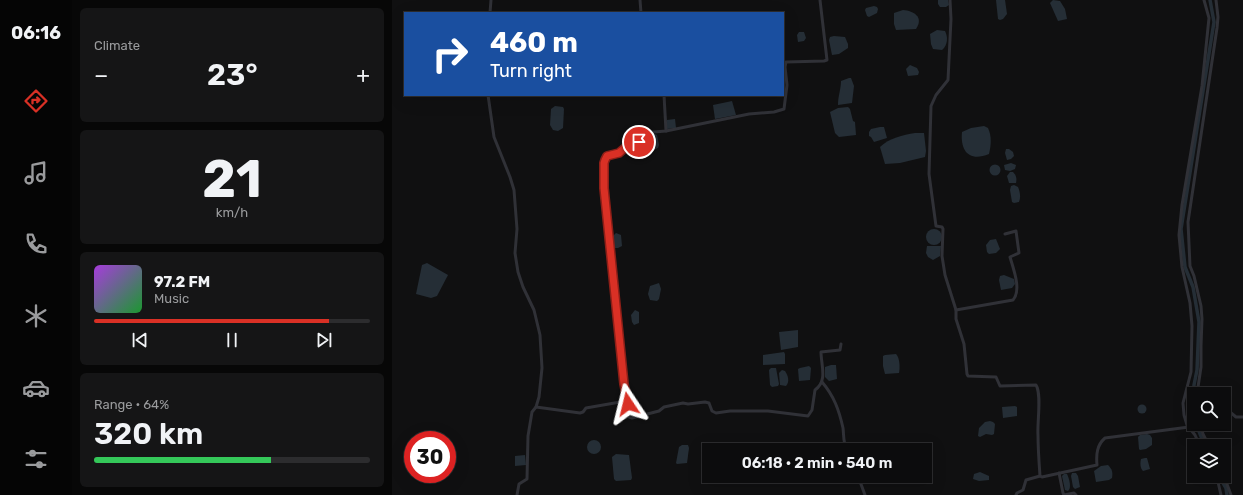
<!DOCTYPE html>
<html lang="en">
<head>
<meta charset="utf-8">
<style>
  body { margin:0; font-family:Rubik,sans-serif; background:#151516; color:#f1f3f6; height:100vh; display:flex; flex-direction:column; font-size:15px; white-space:nowrap }
  * { box-sizing:border-box; margin:0 }
  p { font-size:13px; color:#9a9b9d }
  .icon { flex:none; width:22px; height:22px; fill:none; stroke:currentColor; stroke-width:2; stroke-linecap:round; stroke-linejoin:round }
  .map { position:relative; flex:1; overflow:hidden }
  .panel { display:flex; flex-direction:column; gap:8px; padding:8px; background:#070707; width:320px }
  .panel>* { flex:none }
  .top-card { position:absolute; left:12px; top:12px; width:380px; height:84px; border-radius:0px; box-shadow:0 4px 16px #0002,0 0 0 1px #2c2c2e; background:#1a4fa0; color:#fff; overflow:hidden }
  .controls { position:absolute; left:795px; top:387px; display:grid; gap:8px }
  .controls a { display:grid; place-items:center; width:44px; height:44px; border-radius:0px; background:#0c0c0d; box-shadow:0 4px 16px #0002,0 0 0 1px #2c2c2e; font-size:20px }
  .speed { position:absolute; left:12px; top:431px; display:flex; gap:8px; font-size:20px; font-weight:700; text-align:center }
  .speed>* { display:grid; place-content:center; width:52px; height:52px; border-radius:50%; background:#0c0c0d; box-shadow:0 4px 16px #0002,0 0 0 1px #2c2c2e; line-height:1 }
  .speed .limit { border:6px solid #d22; background:#fff; color:#111 }
  .pin { position:absolute; display:grid; place-items:center; width:34px; height:34px; color:#fff; margin:-17px; border:2px solid #fff; border-radius:50%; box-shadow:0 1px 4px #0007 }
  .me { position:absolute; width:44px; margin:-22px; rotate:350deg; stroke-linejoin:round; filter:drop-shadow(0 0 3px #0008) }
  .turn { display:flex; align-items:center; gap:14px; height:84px; padding:0 20px; font-size:18px }
  .turn .icon { width:52px; height:52px; stroke-width:2.5 }
  .turn b { display:block; font-size:28px; line-height:34px }
  .big { font-size:30px; font-weight:600; line-height:1.1 }
  .panel .widget { flex:1; display:flex; flex-direction:column; justify-content:center; gap:6px; min-width:0; padding:0 14px; border-radius:6px; background:#151516 }
  .panel .dial { align-items:center; gap:0 }
  .dial b { font-size:52px; line-height:1 }
  .song { display:flex; align-items:center; gap:12px }
  .cover { width:48px; height:48px; border-radius:6px; background:linear-gradient(135deg,hsl(280 70% 55%),hsl(130 70% 35%)) }
  .played { height:4px; border-radius:2px; background:linear-gradient(90deg,#d93025 85%,#2c2c2e 85%) }
  .keys { display:flex; justify-content:space-around; direction:ltr }
  .heat { display:flex; justify-content:space-between; align-items:center; font-size:22px; direction:ltr }
  .charge { height:6px; border-radius:3px; background:linear-gradient(90deg,#34c759 64%,#2c2c2e 0) }
  .trip { position:absolute; left:310px; top:443px; width:230px; height:40px; border-radius:0px; background:#0c0c0d; box-shadow:0 4px 16px #0002,0 0 0 1px #2c2c2e; font-weight:600; line-height:40px; text-align:center }
  main { display:flex; flex:1; min-height:0 }
  .tab-bar { display:flex; flex-direction:column; width:72px; justify-content:space-around; align-items:center; background:#050505; color:#9a9b9d }
  .tab-bar .icon { width:28px; height:28px }
  .tab-bar .current { color:#d93025 }
  .tab-bar b { font-size:18px; color:#f1f3f6 }
  .map>svg:first-child { display:block }
  .water { fill:#252e36 }
  .lines { fill:none; stroke-linecap:round; stroke-linejoin:round }
  .canal { stroke:#252e36; stroke-width:3.5 }
  .street { stroke:#303137; stroke-width:3 }
  .route-casing { stroke:#8d1f18; stroke-width:10 }
  .route { stroke:#d93025; stroke-width:7 }
</style>
</head>
<body>
<main>
<nav class="tab-bar">
<b>06:16</b>
<svg class="icon current" aria-label="directions" viewBox="0 0 24 24"><path d="M12 3l9 9-9 9-9-9zM9 14v-3h6M13 9l2 2-2 2"/></svg>
<svg class="icon" aria-label="music" viewBox="0 0 24 24"><path d="M9 18V5l10-2v13"/><circle cx="6" cy="18" r="3"/><circle cx="16" cy="16" r="3"/></svg>
<svg class="icon" aria-label="phone" viewBox="0 0 24 24"><path d="M5 4h4l2 5-3 2q2 4 5 5l2-3 5 2v4C11 20 4 13 5 4z"/></svg>
<svg class="icon" aria-label="climate" viewBox="0 0 24 24"><path d="M12 3v18M4 7l16 10M4 17L20 7"/></svg>
<svg class="icon" aria-label="car" viewBox="0 0 24 24"><path d="M5 17H2v-5l4-1 3-4h7l3 4 3 1v5h-3M9 17h6M6 11h13"/><circle cx="7" cy="17" r="2"/><circle cx="17" cy="17" r="2"/></svg>
<svg class="icon" aria-label="filters" viewBox="0 0 24 24"><path d="M4 7h16M4 17h16"/><circle cx="9" cy="7" r="2"/><circle cx="15" cy="17" r="2"/></svg>
</nav>
<section class="panel">
<div class="widget"><p>Climate</p>
<div class="heat"><a>−</a><b class="big">23°</b><a>+</a></div>
</div>
<div class="widget dial"><b>21</b><p>km/h</p></div>
<div class="widget">
<div class="song"><i class="cover"></i><div><b>97.2 FM</b><p>Music</p></div></div>
<div class="played"></div>
<div class="keys"><svg class="icon" aria-label="previous" viewBox="0 0 24 24"><path d="M18 5L8 12l10 7zM5 5v14"/></svg><svg class="icon" aria-label="pause" viewBox="0 0 24 24"><path d="M8 5v14M16 5v14"/></svg><svg class="icon" aria-label="next" viewBox="0 0 24 24"><path d="M6 5l10 7-10 7zM19 5v14"/></svg></div>
</div>
<div class="widget"><p>Range · 64%</p><b class="big">320 km</b><div class="charge"></div></div>
</section>
<div class="map">
<svg width="851" height="495" viewBox="0 0 851 495">
  <rect width="100%" height="100%" fill="#101011"/>
  <g class="water">
    <polygon points="546,0 556,0 557,5 554,7 548,7 546,4"/>
    <polygon points="604,0 613,0 615,14 611,19 608,20 606,19"/>
    <polygon points="661,0 668,1 673,9 675,19 666,21 658,3"/>
    <polygon points="482,6 485,7 486,9 485,13 477,17 475,16 473,10 474,8"/>
    <path d="M 511,10 C 522,11 532,17 524,29 L 504,30 L 502,24 L 502,13 Z"/>
    <path d="M 545,30 L 553,31 C 556,37 556,45 550,50 L 541,49 L 539,44 L 538,34 Z"/>
    <polygon points="407,32 412,32 414,38 412,41 406,42 405,35"/>
    <polygon points="442,36 453,37 456,44 456,48 447,54 440,55 437,40 438,37"/>
    <polygon points="518,65 525,68 527,72 526,75 516,76 514,69"/>
    <path d="M 457,78 L 459,78 L 462,86 L 460,103 L 446,105 C 446,96 449,89 449,81 Z"/>
    <polygon points="340,101 344,115 323,119 321,105"/>
    <polygon points="163,106 171,107 172,109 171,128 166,131 161,130 158,125 159,109"/>
    <polygon points="456,107 458,109 461,121 463,122 464,135 447,137 443,133 438,112 446,108"/>
    <polygon points="283,119 284,128 275,129 275,120"/>
    <path d="M 592,126 L 596,128 C 600,137 599,145 597,154 C 578,162 568,152 570,132 L 579,128 Z"/>
    <polygon points="488,127 492,127 495,138 482,142 479,137 477,136 477,132 479,129"/>
    <path d="M 523,133 L 532,133 L 534,151 L 533,157 L 508,163 L 493,164 L 488,147 C 497,138 511,135 523,133 Z"/>
    <polygon points="250,134 261,133 265,135 267,145 266,148 259,151 251,151 248,138"/>
    <polygon points="614,149 617,149 621,152 622,156 619,159 615,160 613,153"/>
    <polygon points="619,163 624,165 623,169 618,171 613,170 612,165"/>
    <circle cx="603" cy="170" r="5.5"/>
    <path d="M 618,172 L 621,172 C 624,175 625,178 624,183 L 617,183 L 615,176 Z"/>
    <path d="M 622,185 L 626,187 C 628,192 629,197 627,202 L 622,203 L 620,202 L 618,190 L 619,186 Z"/>
    <circle cx="542" cy="237" r="8"/>
    <polygon points="224,233 229,235 230,246 226,248 221,248 221,236"/>
    <polygon points="604,239 608,249 604,253 597,254 595,252 594,245 598,240"/>
    <polygon points="535,246 549,246 548,256 541,260 536,257 534,253"/>
    <polygon points="35,263 56,275 45,296 39,298 24,294 30,265"/>
    <polygon points="612,275 622,279 623,284 620,288 609,290 607,280 608,276"/>
    <polygon points="267,283 269,289 267,299 265,301 258,300 256,294 258,286"/>
    <polygon points="243,310 247,312 247,323 242,325 240,322 239,315"/>
    <polygon points="406,330 406,347 389,350 387,332"/>
    <polygon points="392,352 393,354 393,364 371,365 371,355"/>
    <path d="M 504,354 C 508,358 508,368 507,373 L 493,374 L 491,366 L 491,356 L 493,355 Z"/>
    <polygon points="439,365 444,365 445,379 437,381 433,377 433,367"/>
    <polygon points="417,366 419,368 418,380 407,381 406,369 408,368"/>
    <polygon points="379,368 384,368 387,384 386,386 380,387 378,385 377,370"/>
    <path d="M 390,370 L 393,371 C 396,375 398,382 394,386 L 388,385 L 387,373 Z"/>
    <circle cx="750" cy="409" r="4.5"/>
    <polygon points="623,406 625,407 625,416 611,418 610,407"/>
    <polygon points="598,421 601,422 603,424 602,434 600,435 594,434 588,437 586,436 587,428 593,422"/>
    <polygon points="755,434 758,435 760,438 760,445 754,449 748,450 747,449 746,437 748,435"/>
    <circle cx="202" cy="447" r="7"/>
    <polygon points="290,445 296,445 297,448 295,463 285,464 284,463 287,447"/>
    <polygon points="224,454 237,455 240,478 239,480 224,481 222,479 220,457"/>
    <polygon points="133,455 134,465 123,466 123,456"/>
    <path d="M 753,458 L 755,458 L 758,469 L 751,471 C 748,468 748,463 749,459 Z"/>
    <path d="M 716,465 C 720,469 721,472 720,478 L 717,480 L 704,482 L 702,471 L 709,466 Z"/>
    <polygon points="588,472 597,476 597,480 587,481 581,479 582,474"/>
    <polygon points="680,473 684,473 686,476 688,487 683,489 681,487 679,476"/>
    <path d="M 672,474 L 675,474 C 677,478 680,488 676,491 L 673,490 L 670,476 Z"/>
  </g>
  <g class="lines">
    <g class="canal">
      <polyline points="802,420 800,414 802,385 805,370 807,322 801,287 793,267 789,229 822,22 818,0"/>
      <polyline points="804,424 813,446"/>
      <polyline points="827,476 834,488 835,495"/>
    </g>
    <g class="street">
      <polyline points="248,0 249,13"/>
      <path d="M 558,0 L 559,19 L 556,80 L 544,95 L 539,106 L 537,174 L 544,226 L 550,227 L 551,229 L 550,256 L 553,275 L 564,310 L 564,319 L 572,344 L 575,374 L 576,376 L 604,377 L 608,386 L 644,385 C 650,394 645,423 646,435 C 646,449 647,462 648,476 L 650,477 L 705,465 C 704,454 705,445 713,438 L 797,427"/>
      <polyline points="98,13 99,0"/>
      <polyline points="96,95 102,137 118,177 122,190 125,229 123,253 126,272 131,287 142,310 148,335 150,368 147,397 144,407 140,412 136,436 135,479 127,484 125,495"/>
      <polyline points="272,95 274,131"/>
      <path d="M 564,310 L 621,300 C 630,290 621,268 618,257 L 627,253 L 624,231 L 613,234"/>
      <path d="M 430,382 C 442,396 447,410 451,428 C 452,436 451,443 455,450"/>
      <polyline points="805,394 809,367 809,346 810,319 809,306 802,276 798,266 796,222 825,28 826,17 824,0"/>
      <polyline points="235,401 212,187 213,160 215,156 227,153 234,147 246,144 247,137 250,133 274,131 357,114 382,112 392,109 395,85 393,67 394,62 432,61 435,60 428,0"/>
      <path d="M 144,407 L 188,413 L 191,412 L 194,408 L 234,401 L 236,404 L 237,417 L 240,418 L 267,411 L 272,407 L 291,403 L 296,404 L 313,402 L 317,403 L 320,411 L 324,413 L 338,411 L 376,411 L 416,416 L 420,410 L 423,390 C 436,381 429,365 429,352 L 448,350 L 449,344"/>
      <polyline points="832,407 844,417 851,417"/>
      <polyline points="808,424 811,434 817,446"/>
      <polyline points="808,446 803,435 795,425 792,415 791,403 799,372 800,326 798,303 790,267 787,235 790,205 810,86 817,18 812,0"/>
      <polyline points="667,473 671,493 672,495 682,493 684,495"/>
      <polyline points="466,476 473,495"/>
      <polyline points="822,476 826,482 829,495"/>
      <polyline points="832,476 839,495"/>
      <polyline points="624,495 625,493 631,490 634,480 648,476"/>
    </g>
  </g>
  <g class="lines">
    <g class="route-casing">
      <polyline id="route" points="236,404 232,384 212,188 212,163 213,160 215,156 227,153 234,147 246,144 247,142"/>
    </g>
    <use href="#route" class="route"/>
  </g>
</svg>
<div class="controls">
<a><svg class="icon" aria-label="search" viewBox="0 0 24 24"><circle cx="10" cy="10" r="6"/><path d="M15 15l6 6"/></svg></a>
<a><svg class="icon" aria-label="layers" viewBox="0 0 24 24"><path d="M12 4l9 5-9 5-9-5zM3 14l9 5 9-5"/></svg></a>
</div>
<div class="speed"><div class="limit">30</div></div>
<div class="pin" style="left:247px;top:142px;background:#d93025"><svg class="icon" aria-label="arrive" viewBox="0 0 24 24"><path d="M6 21V4h12l-3 4 3 4H6"/></svg></div>
<svg class="me" style="left:236px;top:404px" viewBox="-20 -20 40 40"><path d="M0-17L14 15 0 8-14 15z" fill="#d93025" stroke="#fff" stroke-width="4"/></svg>
<div class="trip">06:18 · 2 min · 540 m</div>
<div class="top-card">
<div class="turn"><svg class="icon" aria-label="right" viewBox="0 0 24 24"><path d="M7 20v-9h11M14 6l5 5-5 5"/></svg><div><b>460 m</b>Turn right</div></div>
</div>
</div>
</main>
</body>
</html>
